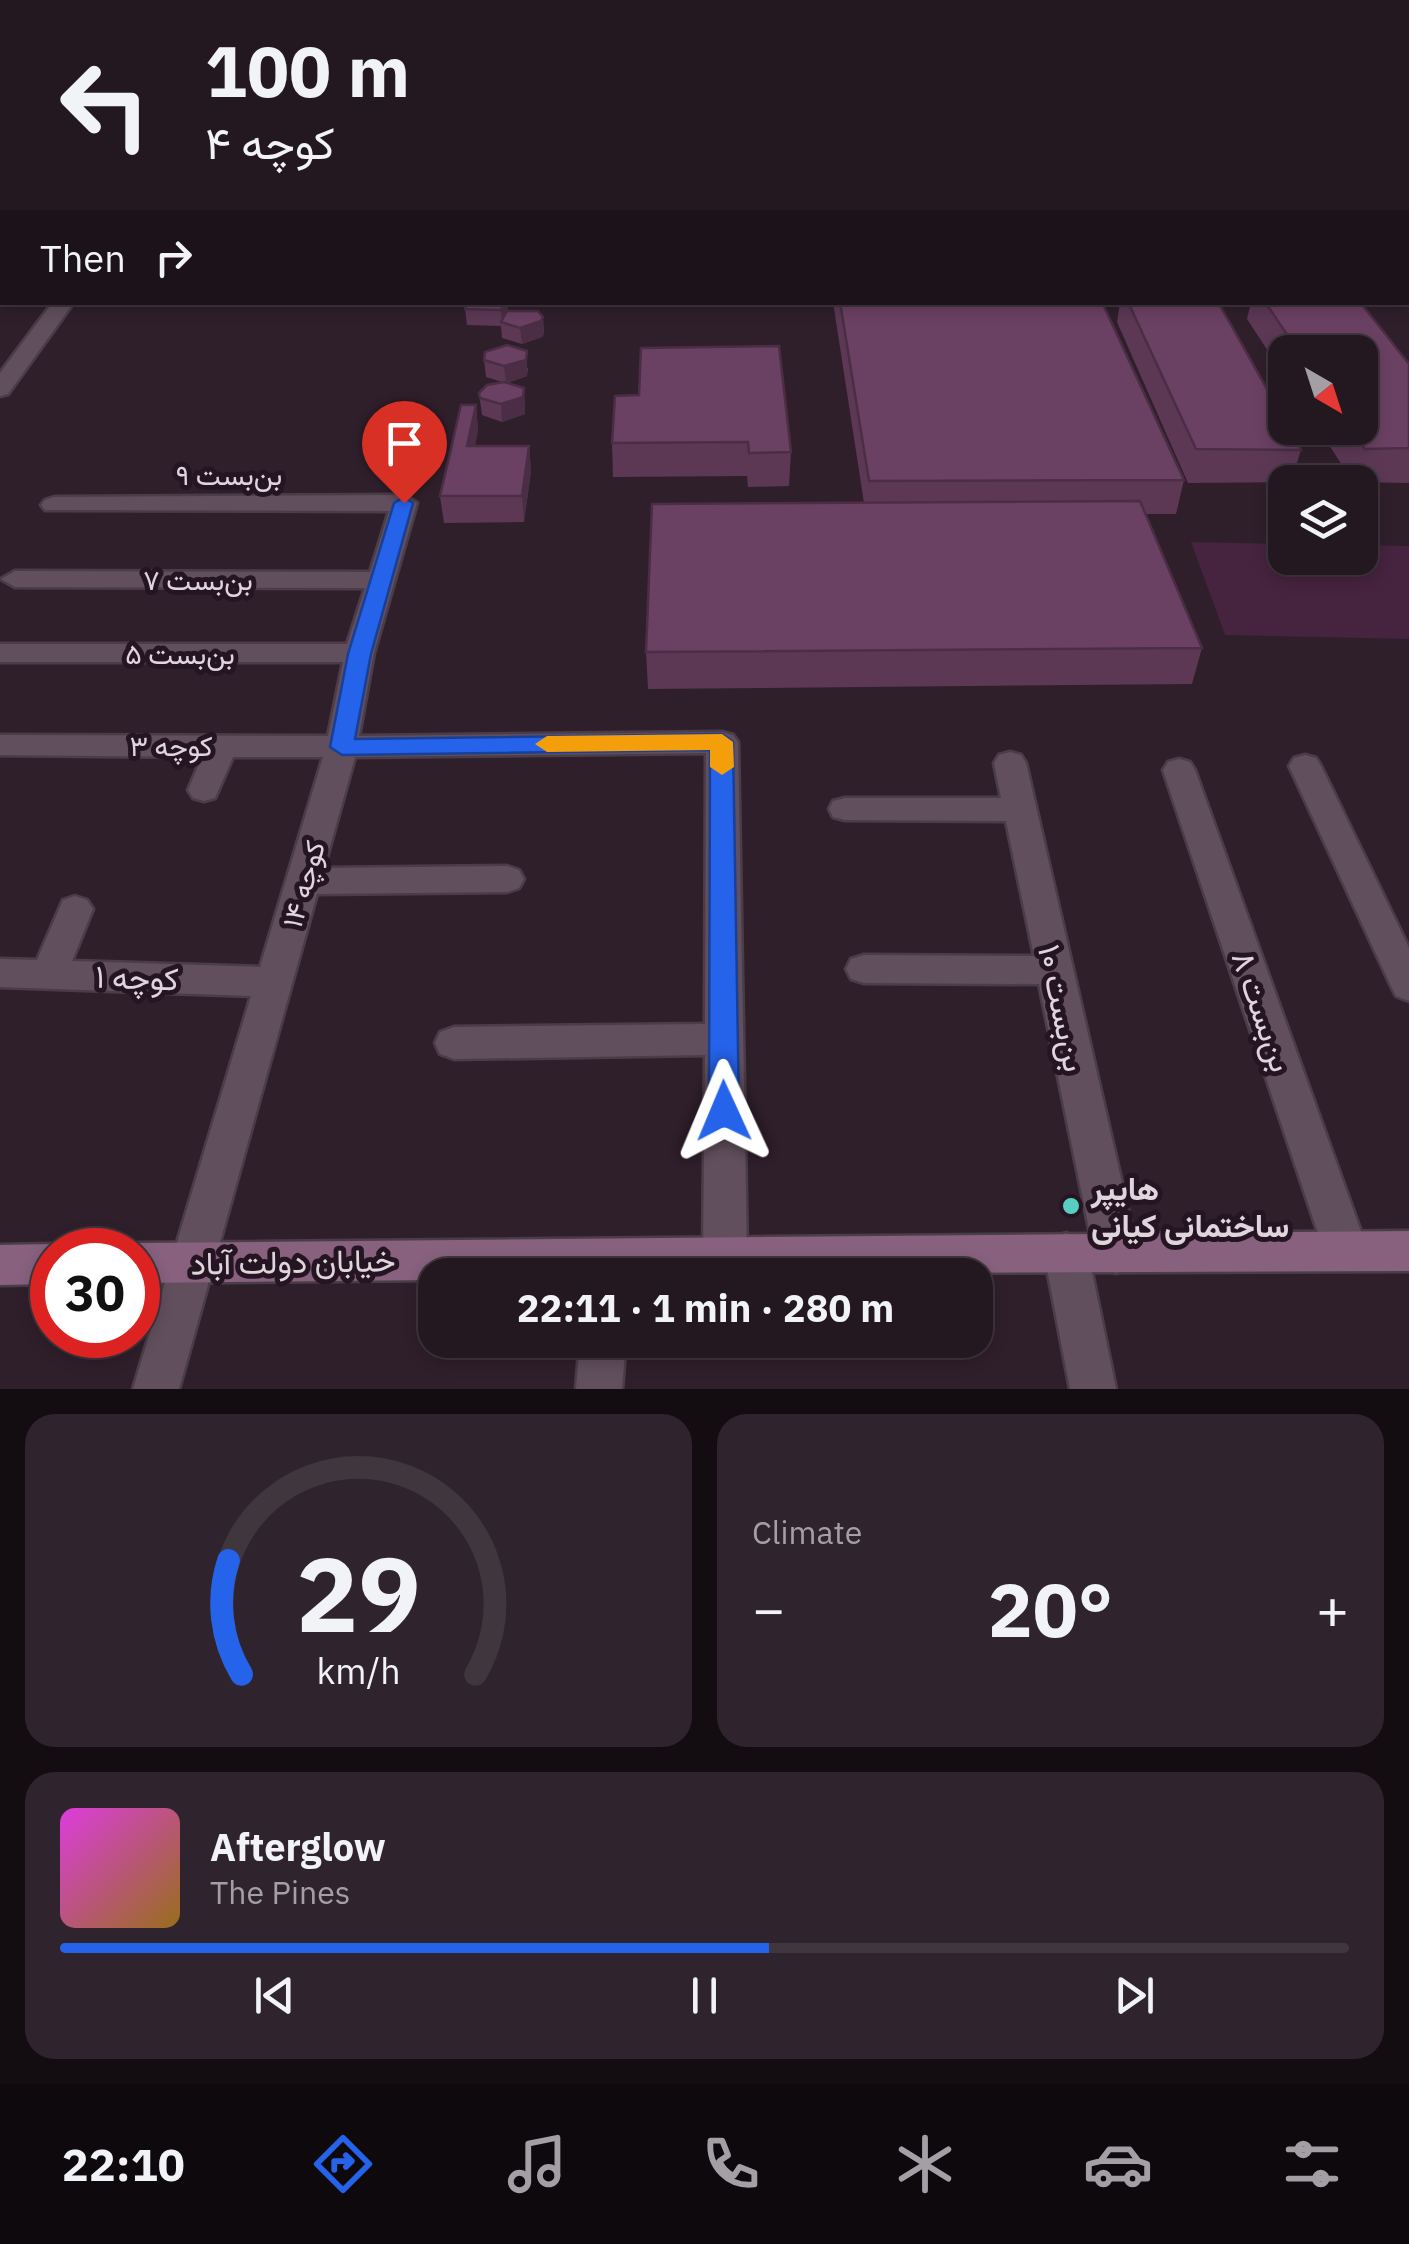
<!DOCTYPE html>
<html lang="en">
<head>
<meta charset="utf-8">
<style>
  body { margin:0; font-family:"IBM Plex Sans",Vazirmatn,sans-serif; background:#2f242d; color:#f1f3f6; height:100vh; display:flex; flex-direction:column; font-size:38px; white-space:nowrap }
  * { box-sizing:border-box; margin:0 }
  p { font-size:32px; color:#a39fa5 }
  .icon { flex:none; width:55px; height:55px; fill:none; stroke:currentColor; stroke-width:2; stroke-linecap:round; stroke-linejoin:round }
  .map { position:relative; height:1389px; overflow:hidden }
  .sheet { display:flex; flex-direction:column; gap:25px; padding:25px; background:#130d12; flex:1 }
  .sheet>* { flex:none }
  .hud { position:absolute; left:0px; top:0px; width:1410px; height:305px; box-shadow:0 5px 15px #0003,0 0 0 2px #40363e; background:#231720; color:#f1f3f6; overflow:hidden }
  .needle { width:65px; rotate:141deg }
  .controls { position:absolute; left:1268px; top:335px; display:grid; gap:20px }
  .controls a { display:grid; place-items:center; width:110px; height:110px; border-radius:20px; background:#231720; box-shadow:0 5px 15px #0003,0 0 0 2px #40363e; font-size:50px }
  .speed { position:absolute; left:30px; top:1228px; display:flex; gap:20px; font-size:50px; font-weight:700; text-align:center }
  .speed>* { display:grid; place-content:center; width:130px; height:130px; border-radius:50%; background:#231720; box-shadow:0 5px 15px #0003,0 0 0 2px #40363e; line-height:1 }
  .speed .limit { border:15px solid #d22; background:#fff; color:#111 }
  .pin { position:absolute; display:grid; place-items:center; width:85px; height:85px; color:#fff; margin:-102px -42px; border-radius:50% 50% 50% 0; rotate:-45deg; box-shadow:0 0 10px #0007 }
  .pin .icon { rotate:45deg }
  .me { position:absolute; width:110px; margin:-55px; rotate:359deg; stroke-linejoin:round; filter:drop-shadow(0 0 8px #0008) }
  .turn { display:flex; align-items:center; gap:35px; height:210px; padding:0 40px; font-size:45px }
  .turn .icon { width:130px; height:130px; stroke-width:2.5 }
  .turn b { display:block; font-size:70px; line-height:85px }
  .then { display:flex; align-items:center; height:95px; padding:0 40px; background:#0003; gap:20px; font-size:38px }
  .big { font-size:75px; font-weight:800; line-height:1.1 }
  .sheet .widget { flex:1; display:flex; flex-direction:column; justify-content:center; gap:15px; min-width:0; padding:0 35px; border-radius:30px; background:#2f242d }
  .sheet .dial { align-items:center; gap:0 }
  .dial svg { height:260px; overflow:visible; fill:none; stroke:#40363e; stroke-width:7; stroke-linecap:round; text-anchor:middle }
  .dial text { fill:#f1f3f6; stroke:none }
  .song { display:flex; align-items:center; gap:30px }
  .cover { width:120px; height:120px; border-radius:15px; background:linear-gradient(135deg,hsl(300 70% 55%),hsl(40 70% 35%)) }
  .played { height:10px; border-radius:5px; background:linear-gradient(90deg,#2563eb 55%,#40363e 55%) }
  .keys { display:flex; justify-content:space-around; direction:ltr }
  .heat { display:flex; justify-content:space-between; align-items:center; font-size:55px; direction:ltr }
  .sheet .tiles { flex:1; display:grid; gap:25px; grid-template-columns:1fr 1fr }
  .widget:last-child { grid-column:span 2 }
  .trip { position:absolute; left:418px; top:1258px; width:575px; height:100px; border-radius:30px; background:#231720; box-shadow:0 5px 15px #0003,0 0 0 2px #40363e; font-weight:800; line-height:100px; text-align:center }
  .tab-bar { display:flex; height:160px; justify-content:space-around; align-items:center; background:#0e090d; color:#a39fa5 }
  .tab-bar .icon { width:70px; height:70px }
  .tab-bar .active { color:#2563eb }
  .tab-bar b { font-size:45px; color:#f1f3f6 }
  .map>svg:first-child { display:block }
  .green { fill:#46233f }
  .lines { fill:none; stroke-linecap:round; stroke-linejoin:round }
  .street-casing { stroke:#4b3d48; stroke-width:5 }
  .secondary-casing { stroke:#4b3d48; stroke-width:5 }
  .street { fill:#624f5d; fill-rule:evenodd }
  .secondary { fill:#87617e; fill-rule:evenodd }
  .wall { fill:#5c3855 }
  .shaded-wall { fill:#4b2e45 }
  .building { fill:#6b4163; stroke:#4b2e45; stroke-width:2.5 }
  .route { fill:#2563eb; stroke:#184099; stroke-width:2.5 }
  .slow { fill:#f59e0b }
  .poi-dot { fill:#58cec0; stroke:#251522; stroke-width:4 }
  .labels { text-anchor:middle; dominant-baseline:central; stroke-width:10; stroke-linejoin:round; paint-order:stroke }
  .street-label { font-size:28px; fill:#e0d5dd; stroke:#251522 }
  .near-street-label { font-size:32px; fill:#e0d5dd; stroke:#251522 }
  .near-poi-label { font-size:32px; font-weight:bold; fill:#e0d5dd; stroke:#251522; text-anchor:start }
</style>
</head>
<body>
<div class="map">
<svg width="1409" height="1389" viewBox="0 0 1409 1389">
  <rect width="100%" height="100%" fill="#2f1f2b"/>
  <polygon class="green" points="1191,542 1285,544 1285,558 1360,558 1360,545 1409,546 1409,639 1225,635"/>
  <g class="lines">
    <g class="street-casing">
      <g id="street">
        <polygon points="331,0 576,0 577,1 333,2"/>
        <polygon points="609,0 764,0 765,1 611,2"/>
        <polygon points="1140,0 1154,0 1156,2 1142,2"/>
        <rect x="0" y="4" width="2" height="8"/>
        <rect x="0" y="42" width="2" height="8"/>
        <polygon points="1408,73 1409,73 1409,83 1408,82"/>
        <polygon points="2,96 2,107 0,108 0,97"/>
        <polygon points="2,211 2,225 0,226 0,212"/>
        <polygon points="53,302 74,302 8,394 0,396 0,373"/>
        <polygon points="404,495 417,503 374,653 359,736 722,732 733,735 738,742 747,1255 740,1269 725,1275 710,1269 703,1255 705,1055 454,1059 440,1054 435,1043 440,1032 454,1027 705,1024 706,753 355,757 324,868 507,866 519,870 524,879 519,888 507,892 317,894 179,1389 133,1389 251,996 0,987 0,959 37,960 63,900 75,896 87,900 93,909 72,961 260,967 323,757 233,757 215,798 204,801 193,798 188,790 202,757 0,755 0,735 328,736 343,662 0,662 0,644 347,644 365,588 15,587 1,579 15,571 370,572 389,511 45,510 41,505 45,500 54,497"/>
        <polygon points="1010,752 1021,755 1026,763 1138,1253 1131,1267 1116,1273 1101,1267 1094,1253 1039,984 864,983 851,979 846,969 851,959 864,955 1034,956 1006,821 845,820 833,817 829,809 833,801 845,798 1001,798 994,763 999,755"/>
        <polygon points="1305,755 1316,758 1321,766 1409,948 1409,1001 1396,996 1391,986 1289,766 1294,758"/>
        <polygon points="1179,759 1190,762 1195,770 1368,1251 1361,1265 1346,1271 1331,1265 1324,1251 1163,770 1168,762"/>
        <polygon points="1066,1233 1081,1239 1088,1253 1116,1389 1070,1389 1044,1253 1051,1239"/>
        <polygon points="580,1340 626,1340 622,1389 576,1389"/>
      </g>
    </g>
    <g class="secondary-casing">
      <g id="secondary">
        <polygon points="1243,0 1257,0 1259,2 1245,2"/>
        <rect x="0" y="115" width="2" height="10"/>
        <rect x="1408" y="120" width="1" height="10"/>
        <rect x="1408" y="158" width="1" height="12"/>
        <polygon points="1409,1231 1409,1271 435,1275 435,1280 138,1283 138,1250 122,1250 138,1243"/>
        <polygon points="52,1244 68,1250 52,1250 52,1284 0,1285 0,1245"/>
      </g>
    </g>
    <use href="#street" class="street"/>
    <use href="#secondary" class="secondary"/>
  </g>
  <g class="wall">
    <polygon points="833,302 1102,302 1184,480 1176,514 1145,514 1202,648 1192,684 648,689 646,652 864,503"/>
    <polygon points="1120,302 1218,302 1301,450 1291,482 1188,483 1117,322"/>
    <polygon points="1251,302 1360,302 1409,364 1409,483 1353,482 1318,428 1360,428 1360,352 1285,352 1285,377 1247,319"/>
    <polygon points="465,309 508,309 508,311 543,317 544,334 542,337 522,344 502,338 501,326 467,325"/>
    <polygon points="484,360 528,368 527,376 507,383 524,388 525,414 502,422 482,415 479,393 502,382 486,377"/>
    <polygon points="615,396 791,452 789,486 748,487 747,476 613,477 612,443"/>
    <polygon points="476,405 478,430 475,446 529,446 531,471 524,522 444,523 440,496"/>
  </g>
  <g class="shaded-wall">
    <polygon points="504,302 508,302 508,309 504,323 502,322 501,310"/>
    <polygon points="543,317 544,334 542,337 522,344 520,328"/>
    <polygon points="527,351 527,376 506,383 504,366"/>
    <polygon points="524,388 525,414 502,422 501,404"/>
    <polygon points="476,405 478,430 470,472 467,446"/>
    <polygon points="529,446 531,471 524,522 522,496"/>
  </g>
  <g class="building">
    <polygon points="1110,0 1144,0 1146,2 1112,2"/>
    <polygon points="467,302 504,302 501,310 465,309"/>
    <polygon points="840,302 1102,302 1184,480 869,481"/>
    <polygon points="1128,302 1218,302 1285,421 1285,428 1289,428 1301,450 1196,449"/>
    <polygon points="1265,302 1360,302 1409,364 1409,448 1365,449 1350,428 1360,428 1360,352 1299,352"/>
    <polygon points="507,311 538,311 543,317 541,321 520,328 501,322"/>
    <polygon points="507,345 527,351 526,360 504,366 484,360 485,352"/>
    <polygon points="779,346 791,452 749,453 748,442 612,443 615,396 639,395 641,348"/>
    <polygon points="504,382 524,388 523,397 501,404 480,398 479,393 487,385"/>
    <polygon points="461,405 476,405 467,446 529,446 522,496 440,496"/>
    <polygon points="1140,501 1202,648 646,652 652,504"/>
  </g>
  <polygon class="route" points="404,497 413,503 371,654 355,739 722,734 733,742 739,1111 735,1120 724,1124 714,1120 709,1111 710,750 342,755 330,747 348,654 394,503"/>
  <polygon class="slow" points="722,734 733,742 734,767 722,775 710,767 710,750 547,752 535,744 547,736"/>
  <circle class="poi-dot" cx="1071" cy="1206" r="10"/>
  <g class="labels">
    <g class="street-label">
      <text x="229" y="474">بن‌بست ۹</text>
      <text x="198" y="579">بن‌بست ۷</text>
      <text x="180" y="653">بن‌بست ۵</text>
      <text x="171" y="745">کوچه ۳</text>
      <text transform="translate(303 884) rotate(-74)">کوچه ۱۴</text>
    </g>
    <g class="near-street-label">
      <text transform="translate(137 977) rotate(2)">کوچه ۱</text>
      <text transform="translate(1063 1008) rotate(78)">بن‌بست ۱۰</text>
      <text transform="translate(1263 1011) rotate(71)">بن‌بست ۸</text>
      <text transform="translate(293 1261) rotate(-1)">خیابان دولت آباد</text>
    </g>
    <g class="near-poi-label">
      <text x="1091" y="1188">هایپر<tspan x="1091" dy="37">ساختمانی کیانی</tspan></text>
    </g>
  </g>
</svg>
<div class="controls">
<a><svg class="needle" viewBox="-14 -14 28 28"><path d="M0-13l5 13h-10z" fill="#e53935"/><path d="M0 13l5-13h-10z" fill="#a39fa5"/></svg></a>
<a><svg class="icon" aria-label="layers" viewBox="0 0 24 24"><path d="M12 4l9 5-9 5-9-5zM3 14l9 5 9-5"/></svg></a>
</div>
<div class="speed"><div class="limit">30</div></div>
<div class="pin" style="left:404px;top:503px;background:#d93025"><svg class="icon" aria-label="arrive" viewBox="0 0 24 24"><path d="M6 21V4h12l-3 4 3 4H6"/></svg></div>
<svg class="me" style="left:724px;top:1111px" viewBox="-20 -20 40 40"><path d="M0-17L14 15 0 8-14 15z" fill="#2563eb" stroke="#fff" stroke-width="4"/></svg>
<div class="trip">22:11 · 1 min · 280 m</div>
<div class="hud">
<div class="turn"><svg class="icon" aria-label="left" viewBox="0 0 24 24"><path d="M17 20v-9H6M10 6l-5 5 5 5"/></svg><div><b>100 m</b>کوچه ۴</div></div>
<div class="then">Then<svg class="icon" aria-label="right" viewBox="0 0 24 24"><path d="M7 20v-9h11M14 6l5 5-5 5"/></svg></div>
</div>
</div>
<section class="sheet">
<div class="tiles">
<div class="widget dial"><svg viewBox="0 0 100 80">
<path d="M14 69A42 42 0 1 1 86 69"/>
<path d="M14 69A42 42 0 0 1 10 34" stroke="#2563eb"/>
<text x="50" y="56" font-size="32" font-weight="700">29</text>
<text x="50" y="72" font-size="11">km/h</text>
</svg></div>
<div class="widget"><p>Climate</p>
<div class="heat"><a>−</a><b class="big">20°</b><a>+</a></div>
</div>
<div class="widget">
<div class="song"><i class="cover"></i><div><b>Afterglow</b><p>The Pines</p></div></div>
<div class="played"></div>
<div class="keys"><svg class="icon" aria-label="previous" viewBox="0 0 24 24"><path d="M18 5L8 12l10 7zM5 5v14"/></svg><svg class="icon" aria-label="pause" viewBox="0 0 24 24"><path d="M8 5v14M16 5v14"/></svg><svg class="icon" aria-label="next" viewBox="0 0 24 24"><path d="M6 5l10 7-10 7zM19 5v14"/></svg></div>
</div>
</div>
</section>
<nav class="tab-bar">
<b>22:10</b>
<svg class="icon active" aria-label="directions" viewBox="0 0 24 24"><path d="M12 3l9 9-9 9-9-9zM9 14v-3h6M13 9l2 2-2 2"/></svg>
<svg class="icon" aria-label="music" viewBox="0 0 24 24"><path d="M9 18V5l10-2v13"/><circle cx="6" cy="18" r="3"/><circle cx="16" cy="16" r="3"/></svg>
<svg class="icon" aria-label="phone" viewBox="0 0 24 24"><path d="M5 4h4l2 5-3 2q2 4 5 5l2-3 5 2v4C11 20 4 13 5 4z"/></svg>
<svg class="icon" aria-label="climate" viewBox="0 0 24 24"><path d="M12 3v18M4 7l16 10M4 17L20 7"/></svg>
<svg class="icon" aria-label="car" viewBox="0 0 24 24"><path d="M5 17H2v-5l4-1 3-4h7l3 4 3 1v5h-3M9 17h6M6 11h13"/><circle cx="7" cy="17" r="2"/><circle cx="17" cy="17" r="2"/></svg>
<svg class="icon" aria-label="filters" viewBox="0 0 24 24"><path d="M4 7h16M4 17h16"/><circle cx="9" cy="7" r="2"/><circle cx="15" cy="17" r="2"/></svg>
</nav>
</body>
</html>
